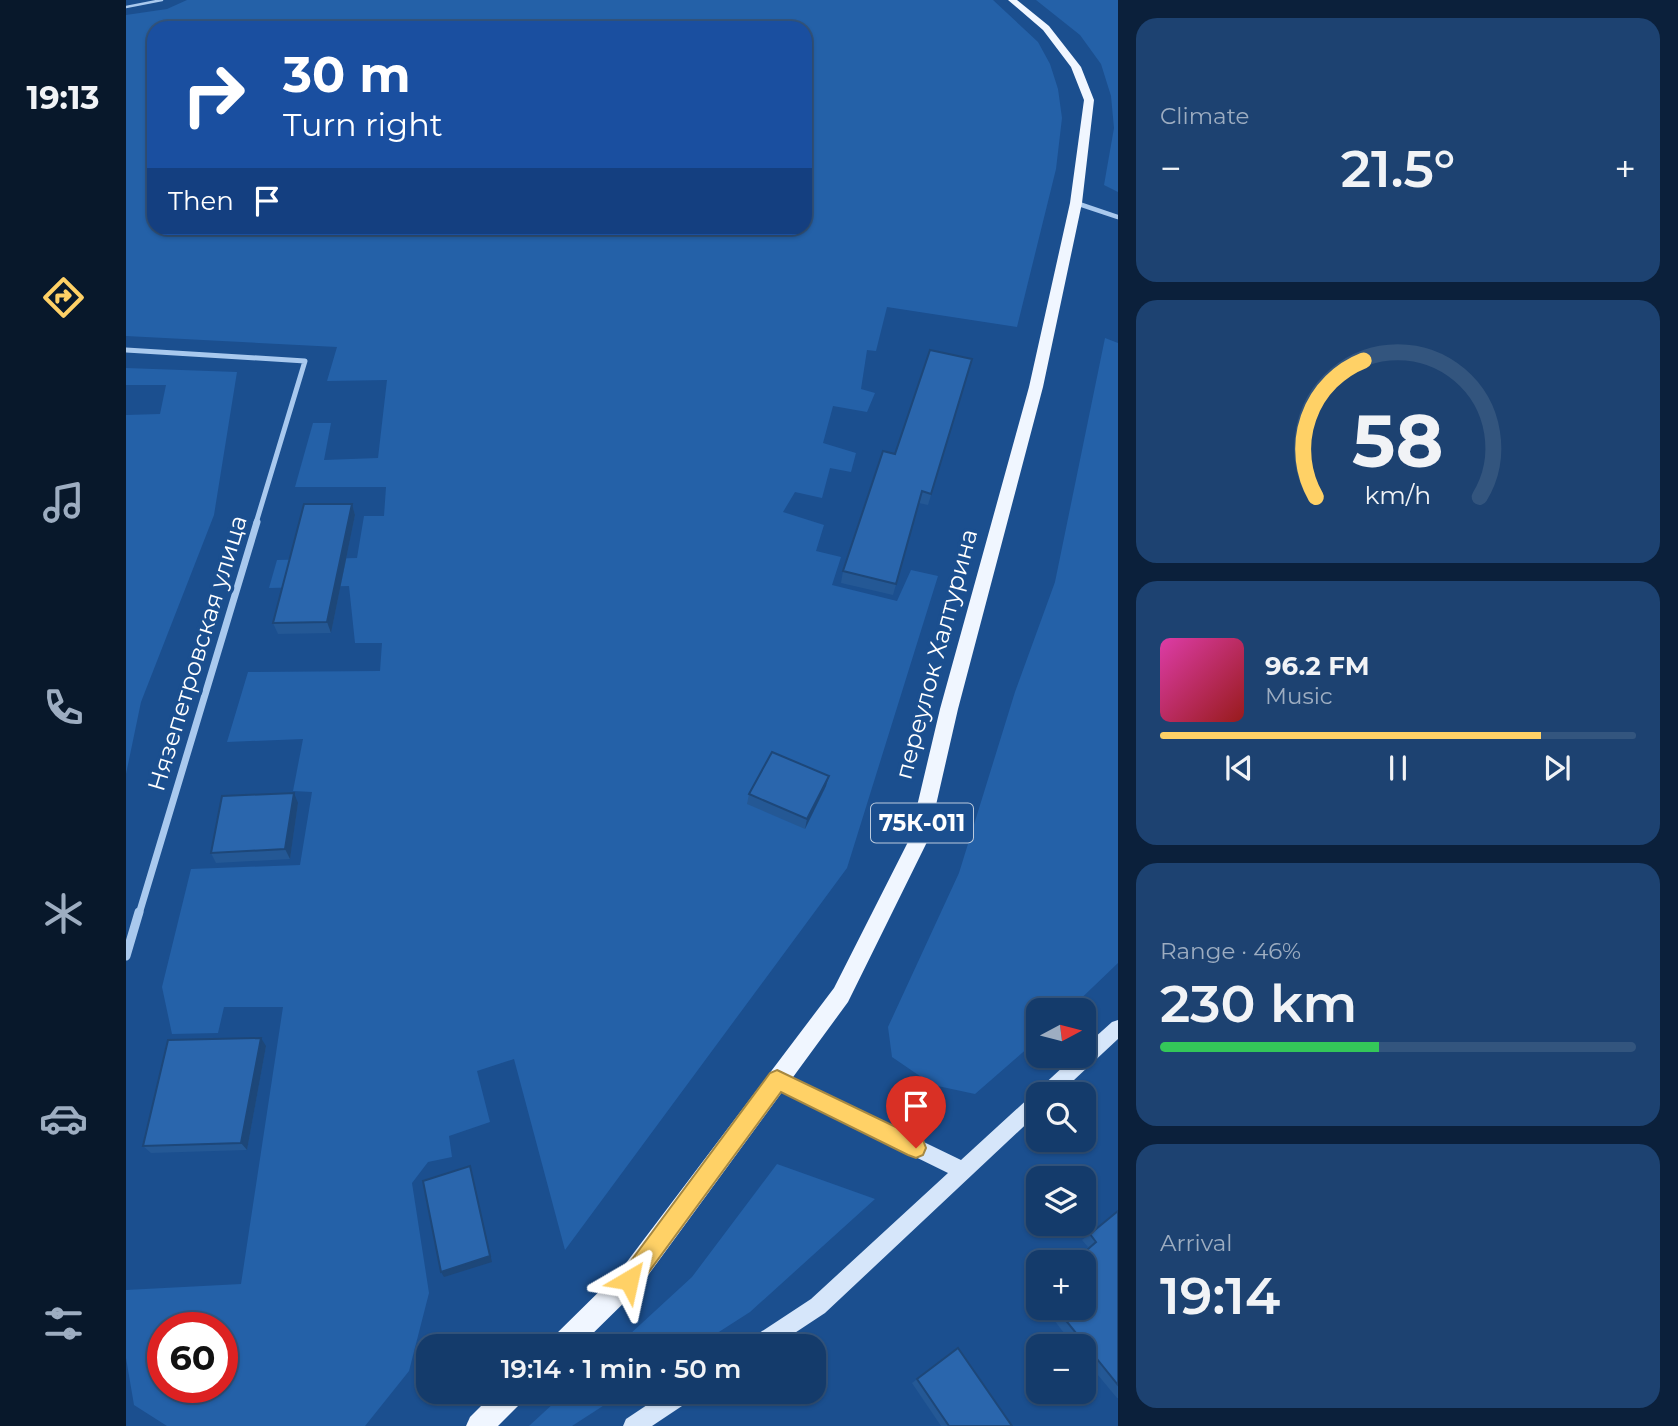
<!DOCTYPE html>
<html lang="en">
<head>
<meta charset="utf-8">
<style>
  body { margin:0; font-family:Montserrat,sans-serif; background:#1d4271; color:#f1f3f6; height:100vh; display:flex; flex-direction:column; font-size:26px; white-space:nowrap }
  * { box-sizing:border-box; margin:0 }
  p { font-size:23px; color:#9dadc1 }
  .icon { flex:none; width:38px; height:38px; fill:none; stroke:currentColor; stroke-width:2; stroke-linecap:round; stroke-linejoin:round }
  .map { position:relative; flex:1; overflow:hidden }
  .sheet { display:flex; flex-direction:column; gap:18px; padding:18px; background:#0b203b; width:560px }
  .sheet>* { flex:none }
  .banner { position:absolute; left:21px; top:21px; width:665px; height:214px; border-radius:21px; box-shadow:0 2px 5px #0004,0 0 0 2px #33557e; background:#1a4fa0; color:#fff; overflow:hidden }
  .needle { width:46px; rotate:83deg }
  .fabs { position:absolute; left:900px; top:998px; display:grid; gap:14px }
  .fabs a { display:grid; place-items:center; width:70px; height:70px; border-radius:14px; background:#143b6b; box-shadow:0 2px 5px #0004,0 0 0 2px #33557e; font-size:35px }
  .speed { position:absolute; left:21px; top:1312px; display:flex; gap:14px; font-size:35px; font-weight:700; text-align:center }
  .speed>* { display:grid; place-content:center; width:91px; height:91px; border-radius:50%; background:#143b6b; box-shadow:0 2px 5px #0004,0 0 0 2px #33557e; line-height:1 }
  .speed .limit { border:10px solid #d22; background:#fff; color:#111 }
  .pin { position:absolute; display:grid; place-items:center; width:60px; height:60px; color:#fff; margin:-72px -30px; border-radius:50% 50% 50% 0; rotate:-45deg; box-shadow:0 0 7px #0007 }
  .pin .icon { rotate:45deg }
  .me { position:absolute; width:77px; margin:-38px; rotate:36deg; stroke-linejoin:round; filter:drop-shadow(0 0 5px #0008) }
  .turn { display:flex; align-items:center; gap:24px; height:147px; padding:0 21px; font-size:32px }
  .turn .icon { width:91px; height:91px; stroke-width:2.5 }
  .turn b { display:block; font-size:49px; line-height:60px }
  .then { display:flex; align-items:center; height:66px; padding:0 21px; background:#0003; gap:14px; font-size:26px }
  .big { font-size:52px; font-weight:600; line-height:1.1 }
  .sheet .widget { flex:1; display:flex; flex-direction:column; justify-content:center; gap:10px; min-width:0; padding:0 24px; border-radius:21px; background:#1d4271 }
  .sheet .dial { align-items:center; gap:0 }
  .dial svg { height:182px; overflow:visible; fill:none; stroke:#33557e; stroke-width:7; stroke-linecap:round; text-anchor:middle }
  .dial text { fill:#f1f3f6; stroke:none }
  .song { display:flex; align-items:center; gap:21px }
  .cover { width:84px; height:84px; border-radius:10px; background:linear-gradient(135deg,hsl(320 70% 55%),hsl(0 70% 35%)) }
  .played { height:7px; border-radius:4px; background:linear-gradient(90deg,#ffd166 80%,#33557e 80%) }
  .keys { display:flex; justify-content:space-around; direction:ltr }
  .heat { display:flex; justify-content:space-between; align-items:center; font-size:38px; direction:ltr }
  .charge { height:10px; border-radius:5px; background:linear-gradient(90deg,#34c759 46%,#33557e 0) }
  .trip { position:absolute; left:290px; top:1334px; width:410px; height:70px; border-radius:21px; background:#143b6b; box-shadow:0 2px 5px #0004,0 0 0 2px #33557e; font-weight:600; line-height:70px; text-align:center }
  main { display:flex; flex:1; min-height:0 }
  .dock { display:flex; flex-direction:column; width:126px; justify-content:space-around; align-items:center; background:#08182b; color:#9dadc1 }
  .dock .icon { width:49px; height:49px }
  .dock .current { color:#ffd166 }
  .dock b { font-size:32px; color:#f1f3f6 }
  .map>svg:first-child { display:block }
  .green { fill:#2461a8; fill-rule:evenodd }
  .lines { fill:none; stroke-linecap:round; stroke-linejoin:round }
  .lane { stroke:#a9c9ee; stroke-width:2.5 }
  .street-far3 { stroke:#a9c9ee; stroke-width:4.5 }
  .street-far2 { stroke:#a9c9ee; stroke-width:5 }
  .street-far1 { stroke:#a9c9ee; stroke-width:7 }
  .street { stroke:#a9c9ee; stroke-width:9 }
  .secondary { fill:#d6e6fa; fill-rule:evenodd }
  .primary { fill:#f0f6ff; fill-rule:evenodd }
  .wall { fill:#245895 }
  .shaded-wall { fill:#1d4779 }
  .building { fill:#2a66ad; stroke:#1d4779; stroke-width:2 }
  .route { fill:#ffd166; stroke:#a68842; stroke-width:2 }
  .labels { text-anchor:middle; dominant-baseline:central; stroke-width:7; stroke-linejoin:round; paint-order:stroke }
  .shield { fill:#1b4f8f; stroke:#bbcadd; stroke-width:2 }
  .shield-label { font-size:23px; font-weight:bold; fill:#fff }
  .street-label { font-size:24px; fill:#fff; stroke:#1b4f8f }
</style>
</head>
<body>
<main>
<nav class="dock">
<b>19:13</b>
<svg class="icon current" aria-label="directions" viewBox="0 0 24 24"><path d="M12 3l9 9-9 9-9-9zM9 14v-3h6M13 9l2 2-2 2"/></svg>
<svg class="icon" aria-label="music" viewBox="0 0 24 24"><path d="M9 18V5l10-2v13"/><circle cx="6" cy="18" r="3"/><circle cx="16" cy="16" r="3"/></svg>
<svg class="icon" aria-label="phone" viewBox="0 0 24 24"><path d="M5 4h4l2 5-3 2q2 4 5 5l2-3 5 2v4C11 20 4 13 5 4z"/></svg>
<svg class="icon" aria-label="climate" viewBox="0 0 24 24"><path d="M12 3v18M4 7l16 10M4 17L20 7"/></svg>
<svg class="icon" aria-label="car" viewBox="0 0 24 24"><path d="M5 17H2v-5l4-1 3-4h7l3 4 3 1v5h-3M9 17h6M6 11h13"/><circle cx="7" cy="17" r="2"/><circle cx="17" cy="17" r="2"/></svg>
<svg class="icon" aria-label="filters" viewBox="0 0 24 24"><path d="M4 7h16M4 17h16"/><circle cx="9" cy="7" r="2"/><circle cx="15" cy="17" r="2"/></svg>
</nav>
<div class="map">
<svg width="992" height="1426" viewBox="0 0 992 1426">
  <rect width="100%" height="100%" fill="#1b4f8f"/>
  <g class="green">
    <path d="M 61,0 L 867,0 L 912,42 L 924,64 L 932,89 L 936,118 L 930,169 L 891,327 L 761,307 L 750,351 L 741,350 L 735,389 L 749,393 L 741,412 L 707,406 L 697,443 L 730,453 L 725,472 L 704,468 L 696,498 L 669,492 L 657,512 L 698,525 L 690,551 L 715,557 L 706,585 L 771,601 L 785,570 L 812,576 L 721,868 L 439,1250 L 388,1059 L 351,1071 L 364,1122 L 323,1136 L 326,1157 L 302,1162 L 286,1183 L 303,1293 L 283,1371 L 239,1426 L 41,1426 L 8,1405 L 0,1358 L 0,1290 L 115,1284 L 157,1007 L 98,1007 L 92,1033 L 46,1034 L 36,987 L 65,869 L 174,865 L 186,792 L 167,791 L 177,739 L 101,742 L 122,672 L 254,671 L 256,643 L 229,643 L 223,586 L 143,588 L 151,560 L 231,558 L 238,516 L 258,516 L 260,487 L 169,487 L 187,423 L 205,423 L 198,460 L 252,458 L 261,380 L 201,381 L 211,347 L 0,336 L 0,15 L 41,9 ZM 28,28 L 679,28 L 679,228 L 28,228 ZM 37,1328 L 96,1328 L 96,1388 L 37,1388 Z"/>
    <polygon points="910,0 992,0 992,192 978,185 988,128 985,96 975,64 954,35"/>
    <polygon points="979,338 992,343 992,963 943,1010 912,1010 912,1039 849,1094 807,1085 766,1057 762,1027 833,873 889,692 929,582"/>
    <polygon points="0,368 111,372 88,515 15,702 0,774 0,415 34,414 40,385 0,385"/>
    <polygon points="651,1164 749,1199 624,1312 571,1346 491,1346 566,1277"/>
    <polygon points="441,1391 500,1391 446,1426 403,1426"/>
  </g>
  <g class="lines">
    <polyline class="lane" points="0,7 36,0"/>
    <polyline class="street-far3" points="950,203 992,217"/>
    <polyline class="street-far2" points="0,350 179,361 130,523"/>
    <polyline class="street-far1" points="13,914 131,522"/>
    <polyline class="street" points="0,956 13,912"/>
    <g class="secondary">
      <polygon points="992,1020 992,1039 933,1094 912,1094 912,1113 699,1313 649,1346 621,1346 624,1339 685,1299 822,1173 645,1086 642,1080 645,1074 651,1071 657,1074 835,1160 906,1095 912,1092 914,1088 950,1055 957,1055 957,1048 986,1022"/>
      <polygon points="542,1391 571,1391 568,1398 526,1426 497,1426 500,1419"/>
    </g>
    <g class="primary">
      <polygon points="882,0 891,0 923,26 955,67 968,100 956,203 917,387 832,709 802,840 722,1002 512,1289 454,1346 423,1346 427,1337 494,1271 708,988 783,840 814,709 903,387 944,203 958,100 945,67 917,30"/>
      <polygon points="370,1391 402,1391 398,1400 372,1426 340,1426 344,1417"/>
    </g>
  </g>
  <g class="wall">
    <polygon points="846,359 802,505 793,503 767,595 715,583 717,571 769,454"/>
    <polygon points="226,504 229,515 205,633 152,634 147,623"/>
    <polygon points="700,786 679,829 621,804 623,794"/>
    <polygon points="172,803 164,859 90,863 85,853"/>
    <polygon points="140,1046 121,1150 25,1153 17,1146"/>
    <polygon points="992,1211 992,1398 991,1398 957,1357 957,1346 948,1346 918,1307 957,1307 957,1262 945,1262 962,1247 956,1240"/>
    <polygon points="912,1290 912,1300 907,1294"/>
    <polygon points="832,1348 886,1426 815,1426 786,1383"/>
  </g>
  <g class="shaded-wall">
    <polygon points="226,504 229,515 205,633 201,622"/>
    <polygon points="703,776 700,786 679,829 681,819"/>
    <polygon points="168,793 172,803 164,859 159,849"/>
    <polygon points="135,1038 140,1046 121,1150 115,1143"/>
    <polygon points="344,1166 366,1262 318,1277 315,1272"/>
  </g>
  <g class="building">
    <polygon points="804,350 846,359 805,494 796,491 770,584 717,571 757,451 769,454"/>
    <polygon points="178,504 226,504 201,622 147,623"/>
    <polygon points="646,752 703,776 681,819 623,794"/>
    <polygon points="168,793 159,849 85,853 96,796"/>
    <polygon points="135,1038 115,1143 17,1146 42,1040"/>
    <polygon points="344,1166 364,1256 315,1272 297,1181"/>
    <polygon points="992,1211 992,1385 929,1307 957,1307 957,1262 947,1262 970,1242 964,1234"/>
    <polygon points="832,1348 886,1426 823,1426 791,1379"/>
  </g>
  <polygon class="route" points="651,1070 797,1140 800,1148 797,1155 790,1158 782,1155 655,1092 511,1288 503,1292 496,1288 492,1280 496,1273 644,1073"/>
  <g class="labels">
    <rect class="shield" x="745" y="803.5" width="102" height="39" rx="5"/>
    <g class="shield-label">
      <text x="796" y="823">75К-011</text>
    </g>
    <g class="street-label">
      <text transform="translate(71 653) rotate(-73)">Нязепетровская улица</text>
      <text transform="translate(810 654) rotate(-75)">переулок Халтурина</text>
    </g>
  </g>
</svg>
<div class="fabs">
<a><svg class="needle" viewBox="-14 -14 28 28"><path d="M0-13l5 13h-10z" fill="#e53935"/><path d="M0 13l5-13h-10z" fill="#9dadc1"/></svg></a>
<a><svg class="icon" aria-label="search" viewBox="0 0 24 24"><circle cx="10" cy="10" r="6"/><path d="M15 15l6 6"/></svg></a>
<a><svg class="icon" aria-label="layers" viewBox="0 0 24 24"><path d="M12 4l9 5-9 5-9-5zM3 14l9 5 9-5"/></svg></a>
<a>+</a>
<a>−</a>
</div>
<div class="speed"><div class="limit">60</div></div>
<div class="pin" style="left:790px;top:1148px;background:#d93025"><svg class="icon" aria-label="arrive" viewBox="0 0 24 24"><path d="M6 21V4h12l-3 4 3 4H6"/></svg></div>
<svg class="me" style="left:503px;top:1280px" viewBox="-20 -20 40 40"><path d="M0-17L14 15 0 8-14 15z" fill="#ffd166" stroke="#fff" stroke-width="4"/></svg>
<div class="trip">19:14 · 1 min · 50 m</div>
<div class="banner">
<div class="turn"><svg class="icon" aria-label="right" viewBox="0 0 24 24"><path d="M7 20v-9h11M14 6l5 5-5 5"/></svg><div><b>30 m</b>Turn right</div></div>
<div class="then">Then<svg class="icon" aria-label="arrive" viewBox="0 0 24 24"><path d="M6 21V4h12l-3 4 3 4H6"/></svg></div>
</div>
</div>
<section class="sheet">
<div class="widget"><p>Climate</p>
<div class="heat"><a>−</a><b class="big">21.5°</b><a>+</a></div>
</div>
<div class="widget dial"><svg viewBox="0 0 100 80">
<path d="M14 69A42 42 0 1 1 86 69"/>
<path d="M14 69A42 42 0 0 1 35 9" stroke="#ffd166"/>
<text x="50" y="56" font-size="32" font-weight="700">58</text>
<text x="50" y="72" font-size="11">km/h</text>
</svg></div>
<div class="widget">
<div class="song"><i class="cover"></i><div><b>96.2 FM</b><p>Music</p></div></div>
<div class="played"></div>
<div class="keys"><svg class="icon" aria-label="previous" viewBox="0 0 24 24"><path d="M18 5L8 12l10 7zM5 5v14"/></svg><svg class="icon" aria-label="pause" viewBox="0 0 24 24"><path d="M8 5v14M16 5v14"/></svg><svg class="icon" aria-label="next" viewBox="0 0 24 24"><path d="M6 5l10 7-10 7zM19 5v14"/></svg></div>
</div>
<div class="widget"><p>Range · 46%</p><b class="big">230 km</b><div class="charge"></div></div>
<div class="widget"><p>Arrival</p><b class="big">19:14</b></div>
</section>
</main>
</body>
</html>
